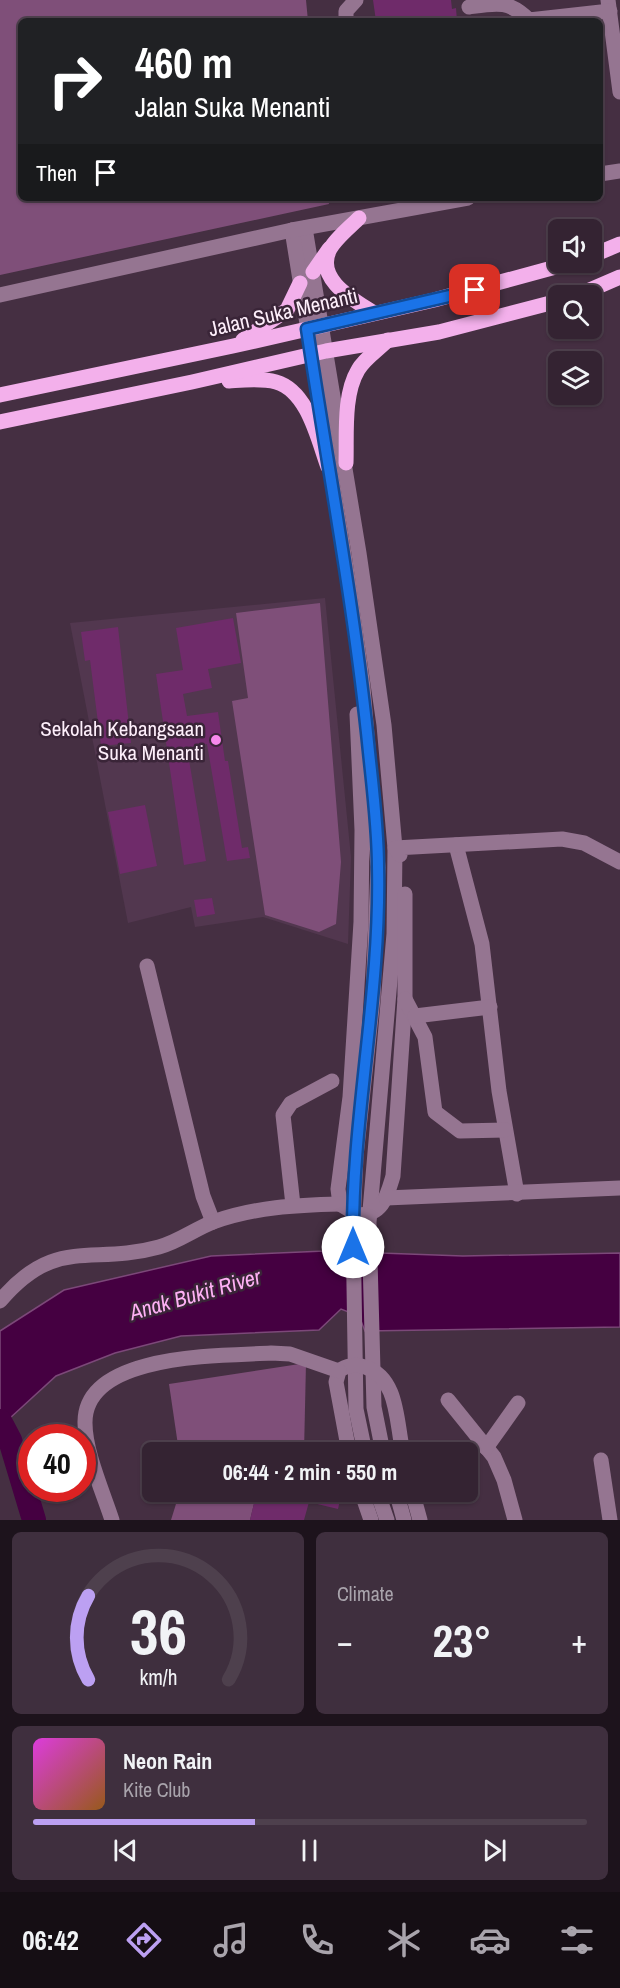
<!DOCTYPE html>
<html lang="en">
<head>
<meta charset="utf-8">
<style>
  body { margin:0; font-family:"Archivo Narrow",sans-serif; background:#3f2f3e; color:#f1f3f6; height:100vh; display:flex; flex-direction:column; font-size:22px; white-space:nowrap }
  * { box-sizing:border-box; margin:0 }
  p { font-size:20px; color:#a9a4ac }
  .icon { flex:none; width:33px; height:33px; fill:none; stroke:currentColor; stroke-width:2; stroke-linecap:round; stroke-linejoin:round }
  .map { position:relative; height:1520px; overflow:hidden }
  .drawer { display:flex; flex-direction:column; gap:12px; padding:12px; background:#1d131c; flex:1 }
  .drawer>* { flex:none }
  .banner { position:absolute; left:18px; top:18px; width:585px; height:183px; border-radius:9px; box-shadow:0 2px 4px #0004,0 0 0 2px #4e404d; background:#202124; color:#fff; overflow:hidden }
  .fabs { position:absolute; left:548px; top:219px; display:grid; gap:12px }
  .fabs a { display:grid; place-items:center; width:54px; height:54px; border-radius:9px; background:#342332; box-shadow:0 2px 4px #0004,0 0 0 2px #4e404d; font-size:30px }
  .speed { position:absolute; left:18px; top:1424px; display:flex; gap:12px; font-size:30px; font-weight:700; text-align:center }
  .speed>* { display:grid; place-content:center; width:78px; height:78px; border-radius:50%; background:#342332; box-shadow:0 2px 4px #0004,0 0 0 2px #4e404d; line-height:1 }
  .speed .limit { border:9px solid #d22; background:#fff; color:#111 }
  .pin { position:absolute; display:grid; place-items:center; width:51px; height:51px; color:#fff; margin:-26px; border-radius:12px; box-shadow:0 3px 9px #0006 }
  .me { position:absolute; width:66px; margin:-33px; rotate:0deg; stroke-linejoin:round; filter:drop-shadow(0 0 4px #0008) }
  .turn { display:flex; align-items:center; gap:21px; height:126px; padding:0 18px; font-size:27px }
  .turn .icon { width:78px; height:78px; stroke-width:2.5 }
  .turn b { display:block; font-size:42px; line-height:51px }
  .then { display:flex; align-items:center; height:57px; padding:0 18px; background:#0003; gap:12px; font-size:22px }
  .big { font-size:45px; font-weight:700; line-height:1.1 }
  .drawer .tile { flex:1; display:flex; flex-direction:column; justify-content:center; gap:9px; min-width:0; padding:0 21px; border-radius:9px; background:#3f2f3e }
  .drawer .dial { align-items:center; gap:0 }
  .dial svg { height:156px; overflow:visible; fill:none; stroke:#4e404d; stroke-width:7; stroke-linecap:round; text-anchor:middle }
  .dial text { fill:#f1f3f6; stroke:none }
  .song { display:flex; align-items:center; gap:18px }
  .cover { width:72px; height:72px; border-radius:9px; background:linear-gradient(135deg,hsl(300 70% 55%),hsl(30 70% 35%)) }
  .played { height:6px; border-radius:3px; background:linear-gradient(90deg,#bca0f2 40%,#4e404d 40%) }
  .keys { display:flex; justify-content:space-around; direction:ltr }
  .heat { display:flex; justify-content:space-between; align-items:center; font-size:33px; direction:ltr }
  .drawer .tiles { flex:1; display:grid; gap:12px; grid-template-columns:1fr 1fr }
  .tile:last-child { grid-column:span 2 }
  .trip { position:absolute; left:142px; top:1442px; width:336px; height:60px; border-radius:9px; background:#342332; box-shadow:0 2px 4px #0004,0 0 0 2px #4e404d; font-weight:700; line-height:60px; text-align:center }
  .tabs { display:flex; height:96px; justify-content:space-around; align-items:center; background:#150e14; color:#a9a4ac }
  .tabs .icon { width:42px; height:42px }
  .tabs .selected { color:#bca0f2 }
  .tabs b { font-size:27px; color:#f1f3f6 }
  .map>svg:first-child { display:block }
  .built { fill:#52374f }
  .green { fill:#7f4f79 }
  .water { fill:#450041; stroke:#7c4879; stroke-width:1.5 }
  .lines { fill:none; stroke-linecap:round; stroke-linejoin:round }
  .river { stroke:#450041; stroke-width:24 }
  .building { fill:#6f2b6a }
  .minor-tunnel { stroke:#614c5e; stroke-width:15; stroke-dasharray:15 8; stroke-linecap:butt }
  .minor { stroke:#957591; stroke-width:15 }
  .major { stroke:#f3b0eb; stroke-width:15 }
  .route-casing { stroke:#114b97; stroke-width:15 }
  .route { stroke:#1a73e8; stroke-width:10 }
  .poi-dot { fill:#f788ec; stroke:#3a2538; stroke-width:2 }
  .labels { text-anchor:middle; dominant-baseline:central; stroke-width:5; stroke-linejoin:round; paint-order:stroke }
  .street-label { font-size:21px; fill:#feeffb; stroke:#3a2538 }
  .poi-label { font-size:21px; fill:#feeffb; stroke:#3a2538; text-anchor:end }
  .water-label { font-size:22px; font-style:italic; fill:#feb1f5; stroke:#3a2538 }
</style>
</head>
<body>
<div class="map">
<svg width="620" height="1520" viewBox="0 0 620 1520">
  <rect width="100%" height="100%" fill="#452f42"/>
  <polygon class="built" points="325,598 351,857 348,944 263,917 195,927 191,907 128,923 70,623"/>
  <g class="green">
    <polygon points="0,0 306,0 308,21 21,21 21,198 328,198 329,204 0,275"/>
    <polygon points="320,603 341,862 336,924 319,932 265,915 232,701 248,698 236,613"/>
    <polygon points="306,1363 304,1452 179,1452 169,1384"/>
    <polygon points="180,1491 257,1491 250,1520 171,1520"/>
  </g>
  <polygon class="water" points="325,1251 463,1256 620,1253 620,1327 365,1331 359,1316 341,1309 319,1330 181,1336 115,1353 56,1376 10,1418 10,1440 0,1440 0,1331 64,1290 211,1256"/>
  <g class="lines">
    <polyline class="river" points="0,1421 10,1440 34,1520"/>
  </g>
  <g class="building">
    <polygon points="373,0 451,0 452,9 456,8 457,21 376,21"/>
    <polygon points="233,618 241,663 208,669 212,688 183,694 187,716 218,712 225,761 228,761 242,848 248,847 250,858 227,861 207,744 187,748 206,861 184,865 156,674 183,670 176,628"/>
    <polygon points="118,627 131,743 101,746 90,660 85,661 81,632"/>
    <polygon points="145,805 157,866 120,874 108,812"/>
    <polygon points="212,898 215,914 197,917 194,900"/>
    <polygon points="257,1491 342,1491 338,1509 309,1502 304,1520 250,1520"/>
  </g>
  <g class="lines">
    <polyline class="minor-tunnel" points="471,17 471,21"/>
    <g class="minor">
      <polyline points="608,0 620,92"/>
      <path d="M 469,7 C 497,3 509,0 529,20 L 610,11"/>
      <polyline points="346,21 346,11 356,0"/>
      <polyline points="600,174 620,171"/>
      <polyline points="305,228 359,553 384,725 395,848 394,934 369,1222 374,1407 383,1452"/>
      <polyline points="292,230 350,592 363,687 378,867 373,998 356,1156 353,1224 356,1409 365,1452"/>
      <polyline points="0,295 292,230 468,198"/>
      <path d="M 357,714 L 362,830 L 361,922 L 350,1097 L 338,1189 L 340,1204 L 358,1215 C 383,1215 387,1196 393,1176 L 405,998 L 405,894"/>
      <polyline points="456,845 482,944 499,1091 517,1194"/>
      <polyline points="400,855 395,848 562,839 584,843 620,862"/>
      <polyline points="147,966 203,1196 213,1222"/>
      <polyline points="405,999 425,1037 435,1112 460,1131 505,1130"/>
      <polyline points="415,1016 490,1007"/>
      <polyline points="386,1198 620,1188"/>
      <polyline points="293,1205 283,1115 291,1103 332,1081"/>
      <path d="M 0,1301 C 56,1235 90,1266 159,1247 C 178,1242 195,1229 213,1222 C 254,1207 297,1205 340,1204"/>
      <polyline points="448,1400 494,1457 504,1480 515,1520"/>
      <polyline points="486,1448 518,1403"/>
      <path d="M 349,1452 L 336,1382 L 339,1371 C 346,1365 356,1364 365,1367 C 399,1378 396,1423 403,1452"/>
      <polyline points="601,1460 610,1520"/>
      <polyline points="361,1491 371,1520"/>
      <polyline points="377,1491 387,1520"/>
      <polyline points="396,1491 404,1520"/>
      <polyline points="412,1491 420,1520"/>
      <path d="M 112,1520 C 103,1492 85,1452 85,1423 C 84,1352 224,1356 271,1353 L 290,1354 L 339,1371"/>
    </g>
    <g class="major">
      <path d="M 359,218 C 350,227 336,238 330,249 C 314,279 354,300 374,313"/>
      <polyline points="591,256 620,244"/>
      <polyline points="313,272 329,249"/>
      <polyline points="576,296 620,277"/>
      <polyline points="243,340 287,310 300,283"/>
      <path d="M 229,381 C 244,380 261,378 276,382 C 308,391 318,440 328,467"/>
      <polyline points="0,395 233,346 434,300 574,262"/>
      <polyline points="0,422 192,382 326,351 439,332 558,301"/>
      <path d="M 346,463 C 347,435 343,395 358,370 C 364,359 379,349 388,340"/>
    </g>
  </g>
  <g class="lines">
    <g class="route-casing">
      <path id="route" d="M 353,1247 C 351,1120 381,995 378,867 C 378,829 373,790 369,752 C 355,610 328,470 307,329 L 475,290"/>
    </g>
    <use href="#route" class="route"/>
  </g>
  <circle class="poi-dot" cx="216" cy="740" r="6"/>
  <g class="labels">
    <g class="street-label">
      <text transform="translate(283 312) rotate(-13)">Jalan Suka Menanti</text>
    </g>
    <g class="poi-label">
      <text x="204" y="728">Sekolah Kebangsaan<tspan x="204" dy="24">Suka Menanti</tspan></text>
    </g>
    <g class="water-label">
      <text transform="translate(195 1294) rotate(-16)">Anak Bukit River</text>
    </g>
  </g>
</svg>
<div class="fabs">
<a><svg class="icon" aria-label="sound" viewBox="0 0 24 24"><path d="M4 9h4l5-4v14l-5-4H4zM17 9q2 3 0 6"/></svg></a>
<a><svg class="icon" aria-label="search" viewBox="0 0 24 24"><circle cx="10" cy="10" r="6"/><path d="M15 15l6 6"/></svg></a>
<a><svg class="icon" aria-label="layers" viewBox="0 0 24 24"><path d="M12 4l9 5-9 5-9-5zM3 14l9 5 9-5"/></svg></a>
</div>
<div class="speed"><div class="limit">40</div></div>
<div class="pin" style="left:475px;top:290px;background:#d93025"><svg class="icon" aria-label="arrive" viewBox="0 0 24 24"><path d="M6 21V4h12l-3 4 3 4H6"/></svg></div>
<svg class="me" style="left:353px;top:1247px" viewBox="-20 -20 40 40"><circle r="19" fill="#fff"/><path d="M0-13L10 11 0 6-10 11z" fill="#1a73e8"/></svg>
<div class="trip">06:44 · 2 min · 550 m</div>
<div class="banner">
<div class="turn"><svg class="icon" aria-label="right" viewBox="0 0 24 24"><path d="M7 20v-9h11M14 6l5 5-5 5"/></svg><div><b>460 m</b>Jalan Suka Menanti</div></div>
<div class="then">Then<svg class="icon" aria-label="arrive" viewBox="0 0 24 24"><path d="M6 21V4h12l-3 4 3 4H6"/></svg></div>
</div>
</div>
<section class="drawer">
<div class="tiles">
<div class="tile dial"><svg viewBox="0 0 100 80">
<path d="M14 69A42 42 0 1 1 86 69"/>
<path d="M14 69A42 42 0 0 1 14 26" stroke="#bca0f2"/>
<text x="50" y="56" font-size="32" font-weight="700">36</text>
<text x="50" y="72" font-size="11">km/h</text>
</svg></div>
<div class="tile"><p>Climate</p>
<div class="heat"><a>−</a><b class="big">23°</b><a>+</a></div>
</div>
<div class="tile">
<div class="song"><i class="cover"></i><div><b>Neon Rain</b><p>Kite Club</p></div></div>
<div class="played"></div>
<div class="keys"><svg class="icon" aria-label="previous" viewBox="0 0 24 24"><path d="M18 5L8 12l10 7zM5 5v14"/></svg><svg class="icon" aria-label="pause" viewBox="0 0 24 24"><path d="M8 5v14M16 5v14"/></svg><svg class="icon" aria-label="next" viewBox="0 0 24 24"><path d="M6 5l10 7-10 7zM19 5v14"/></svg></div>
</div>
</div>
</section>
<nav class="tabs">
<b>06:42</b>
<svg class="icon selected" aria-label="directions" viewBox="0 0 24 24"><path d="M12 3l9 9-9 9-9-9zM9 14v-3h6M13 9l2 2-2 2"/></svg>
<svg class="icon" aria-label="music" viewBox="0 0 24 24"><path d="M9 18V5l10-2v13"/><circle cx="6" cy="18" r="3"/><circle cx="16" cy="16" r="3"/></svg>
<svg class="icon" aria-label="phone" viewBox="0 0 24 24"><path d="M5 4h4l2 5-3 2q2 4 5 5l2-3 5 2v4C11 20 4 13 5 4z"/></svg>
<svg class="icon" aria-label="climate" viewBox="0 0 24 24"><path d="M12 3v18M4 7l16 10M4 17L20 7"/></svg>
<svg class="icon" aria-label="car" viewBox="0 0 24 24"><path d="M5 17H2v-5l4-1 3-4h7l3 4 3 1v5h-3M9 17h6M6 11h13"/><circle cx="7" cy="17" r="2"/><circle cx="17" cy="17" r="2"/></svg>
<svg class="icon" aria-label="filters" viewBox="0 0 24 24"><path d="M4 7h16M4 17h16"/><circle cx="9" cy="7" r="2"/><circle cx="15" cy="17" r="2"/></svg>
</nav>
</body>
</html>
